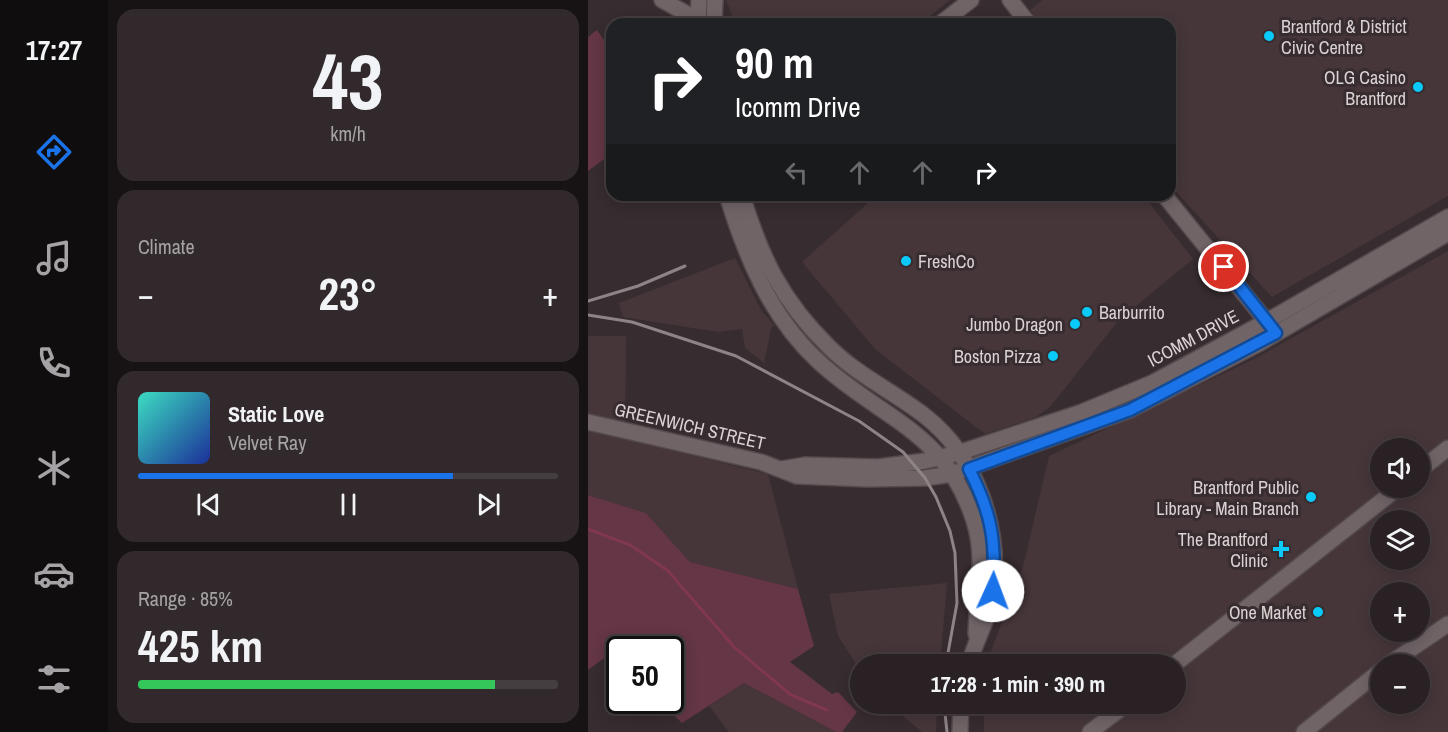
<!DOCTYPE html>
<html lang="en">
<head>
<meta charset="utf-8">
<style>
  body { margin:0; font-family:"Archivo Narrow",sans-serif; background:#31292b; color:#f1f3f6; height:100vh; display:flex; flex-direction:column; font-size:22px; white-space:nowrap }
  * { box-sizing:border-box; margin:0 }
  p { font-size:20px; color:#a5a3a6 }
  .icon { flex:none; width:33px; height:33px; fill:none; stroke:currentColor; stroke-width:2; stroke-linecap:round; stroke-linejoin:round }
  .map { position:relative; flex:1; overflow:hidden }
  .sheet { display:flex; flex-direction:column; gap:9px; padding:9px; background:#171213; width:480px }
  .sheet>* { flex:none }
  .guide { position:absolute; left:18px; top:18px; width:570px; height:183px; border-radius:18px; box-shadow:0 3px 15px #0003,0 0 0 2px #453e41; background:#202124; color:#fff; overflow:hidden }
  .controls { position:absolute; left:782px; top:438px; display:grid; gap:12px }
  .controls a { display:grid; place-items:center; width:60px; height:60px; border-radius:50%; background:#292123; box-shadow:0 3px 15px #0003,0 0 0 2px #453e41; font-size:30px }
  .speed { position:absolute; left:18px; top:636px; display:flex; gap:12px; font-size:30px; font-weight:700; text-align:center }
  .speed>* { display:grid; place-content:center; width:78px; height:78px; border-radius:50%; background:#292123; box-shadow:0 3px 15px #0003,0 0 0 2px #453e41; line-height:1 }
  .speed .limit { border:3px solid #111; border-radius:9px; background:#fff; color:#111 }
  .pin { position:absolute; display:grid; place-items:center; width:51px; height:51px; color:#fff; margin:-26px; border:3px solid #fff; border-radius:50%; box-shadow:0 2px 6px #0007 }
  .me { position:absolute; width:66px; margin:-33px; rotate:2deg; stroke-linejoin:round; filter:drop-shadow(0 0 4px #0008) }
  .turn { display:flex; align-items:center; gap:21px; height:126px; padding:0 30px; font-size:27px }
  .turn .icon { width:78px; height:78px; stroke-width:2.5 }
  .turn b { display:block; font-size:42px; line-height:51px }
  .lanes { display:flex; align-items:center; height:57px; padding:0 30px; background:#0003; justify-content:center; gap:30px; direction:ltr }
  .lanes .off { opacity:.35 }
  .big { font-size:45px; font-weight:800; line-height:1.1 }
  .sheet .tile { flex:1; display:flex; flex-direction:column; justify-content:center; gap:9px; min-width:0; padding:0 21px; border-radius:18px; background:#31292b }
  .sheet .dial { align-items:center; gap:0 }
  .dial b { font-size:78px; line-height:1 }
  .song { display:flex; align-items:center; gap:18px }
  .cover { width:72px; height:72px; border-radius:9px; background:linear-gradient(135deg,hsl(170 70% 55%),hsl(230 70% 35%)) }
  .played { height:6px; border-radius:3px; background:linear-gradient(90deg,#1a73e8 75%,#453e41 75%) }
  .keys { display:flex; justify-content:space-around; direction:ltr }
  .heat { display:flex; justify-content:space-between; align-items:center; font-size:33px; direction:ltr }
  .charge { height:9px; border-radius:4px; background:linear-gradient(90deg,#34c759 85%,#453e41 0) }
  .trip { position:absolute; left:262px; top:654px; width:336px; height:60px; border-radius:30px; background:#292123; box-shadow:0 3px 15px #0003,0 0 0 2px #453e41; font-weight:800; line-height:60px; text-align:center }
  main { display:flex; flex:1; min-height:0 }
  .tab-bar { display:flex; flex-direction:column; width:108px; justify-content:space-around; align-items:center; background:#100d0e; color:#a5a3a6 }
  .tab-bar .icon { width:42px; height:42px }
  .tab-bar .active { color:#1a73e8 }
  .tab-bar b { font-size:27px; color:#f1f3f6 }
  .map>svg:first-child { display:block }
  .built { fill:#46363a; fill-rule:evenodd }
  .green { fill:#653645 }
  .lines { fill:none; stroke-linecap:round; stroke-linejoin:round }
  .stream { stroke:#803750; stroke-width:3 }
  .secondary-casing { stroke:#53494c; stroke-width:18 }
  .secondary { stroke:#706467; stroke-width:15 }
  .rail { stroke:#8d8486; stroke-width:3 }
  .route-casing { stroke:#114b97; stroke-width:15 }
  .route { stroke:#1a73e8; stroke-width:10 }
  .poi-dot { fill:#09cafa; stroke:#372c2f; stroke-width:2 }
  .labels { text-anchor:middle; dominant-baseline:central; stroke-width:6; stroke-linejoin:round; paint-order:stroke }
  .poi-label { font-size:18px; fill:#dad3d4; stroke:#372c2f; text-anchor:end }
  .street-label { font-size:18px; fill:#dad3d4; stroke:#372c2f }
</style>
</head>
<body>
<main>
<nav class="tab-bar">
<b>17:27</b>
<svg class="icon active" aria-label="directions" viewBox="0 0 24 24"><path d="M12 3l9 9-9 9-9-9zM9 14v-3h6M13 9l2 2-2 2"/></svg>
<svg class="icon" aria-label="music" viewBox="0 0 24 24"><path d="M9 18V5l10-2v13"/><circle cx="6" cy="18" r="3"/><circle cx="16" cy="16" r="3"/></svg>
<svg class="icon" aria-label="phone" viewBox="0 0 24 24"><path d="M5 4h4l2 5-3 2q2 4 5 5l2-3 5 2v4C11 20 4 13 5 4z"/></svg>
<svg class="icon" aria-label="climate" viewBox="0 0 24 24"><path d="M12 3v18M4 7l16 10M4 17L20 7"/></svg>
<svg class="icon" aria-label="car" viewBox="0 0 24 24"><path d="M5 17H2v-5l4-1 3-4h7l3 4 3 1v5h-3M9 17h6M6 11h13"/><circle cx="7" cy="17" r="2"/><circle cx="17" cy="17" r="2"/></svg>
<svg class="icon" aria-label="filters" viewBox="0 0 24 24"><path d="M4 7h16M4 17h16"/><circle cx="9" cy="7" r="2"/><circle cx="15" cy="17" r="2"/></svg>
</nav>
<section class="sheet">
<div class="tile dial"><b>43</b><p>km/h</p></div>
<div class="tile"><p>Climate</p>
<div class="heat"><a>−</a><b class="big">23°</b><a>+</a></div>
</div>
<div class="tile">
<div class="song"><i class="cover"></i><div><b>Static Love</b><p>Velvet Ray</p></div></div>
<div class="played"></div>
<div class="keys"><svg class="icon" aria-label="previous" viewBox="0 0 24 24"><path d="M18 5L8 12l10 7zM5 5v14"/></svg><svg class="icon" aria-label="pause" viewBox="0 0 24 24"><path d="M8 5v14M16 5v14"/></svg><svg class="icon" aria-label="next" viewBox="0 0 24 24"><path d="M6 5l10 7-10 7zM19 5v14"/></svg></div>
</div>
<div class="tile"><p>Range · 85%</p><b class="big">425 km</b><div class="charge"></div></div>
</section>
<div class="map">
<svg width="860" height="732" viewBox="0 0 860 732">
  <rect width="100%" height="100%" fill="#372c2f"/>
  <g class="built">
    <polygon points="138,0 362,0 332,24 151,24 147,23"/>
    <polygon points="454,0 860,0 860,196 684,297 582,185 582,24 453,24 442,10"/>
    <polygon points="289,195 555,195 605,259 530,321 463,406 448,417 397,434 287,349 214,262"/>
    <path d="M 860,251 L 860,732 L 396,732 L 396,704 L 588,704 L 588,664 L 398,664 L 435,567 L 461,456 L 664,360 ZM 792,448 L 831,448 L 831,488 L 792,488 ZM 792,520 L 831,520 L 831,560 L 792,560 ZM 792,592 L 831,592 L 831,632 L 792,632 ZM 792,664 L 831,664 L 831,704 L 792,704 Z"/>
    <polygon points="147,258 173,310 186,325 183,329 176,363 157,348 154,329 130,332 35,317 31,303"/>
    <polygon points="0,336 38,336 37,439 180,474 210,589 102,562 58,513 0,495"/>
    <polygon points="359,583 352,664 273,664 273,671 250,636 241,594"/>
    <polygon points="156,683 248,732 141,732 121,706"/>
    <polygon points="300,704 349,704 348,732 334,732"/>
  </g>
  <g class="green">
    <polygon points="9,30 24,52 24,153 0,171 0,37"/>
    <polygon points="0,495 58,513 102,562 210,589 226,646 202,662 244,694 250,692 269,712 254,732 248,732 156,683 94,723 71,701 82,700 82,650 32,650 31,661 23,653 0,670"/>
  </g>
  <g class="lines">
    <polyline class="stream" points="0,529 42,545 79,570 147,648 203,695 239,710"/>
    <g class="secondary-casing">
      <g id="secondary">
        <polyline points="74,0 117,24"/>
        <polyline points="422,0 441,24"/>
        <polyline points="110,24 111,0"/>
        <polyline points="126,24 127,0"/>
        <polyline points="352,24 383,0"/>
        <path d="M 139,195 C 158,257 182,316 230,361 C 292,419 357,429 386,521 C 398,557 389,597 388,634"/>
        <path d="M 154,195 C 173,258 194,301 241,347 C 269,375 306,392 337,416 C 389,457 413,528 405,591 C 402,617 388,639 381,664"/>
        <polyline points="576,195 684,328"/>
        <polyline points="0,422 173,462 209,476 279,479 337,478 364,474 542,410 672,343 860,233"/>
        <polyline points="194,469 217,465 290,467 337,461 370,453 494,412 564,383 679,321 860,217"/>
        <polyline points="831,471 860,448"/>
        <polyline points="587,664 810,488"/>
        <polyline points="801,664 860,624"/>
        <polyline points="372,732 373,704"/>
        <polyline points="502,732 539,704"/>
        <polyline points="716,732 792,671"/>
      </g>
    </g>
    <use href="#secondary" class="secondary"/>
    <g class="rail">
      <polyline points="0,301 50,286 97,266"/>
      <polyline points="0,315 44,322 148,356 271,421 315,452 337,478 348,497 362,531 367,553 369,603 358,664"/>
      <polyline points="356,704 359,732"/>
    </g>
  </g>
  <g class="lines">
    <g class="route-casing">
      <path id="route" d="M 405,591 C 408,541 404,514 381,469 L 542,410 L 688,333 L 636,267"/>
    </g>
    <use href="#route" class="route"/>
  </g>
  <g class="poi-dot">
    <circle cx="681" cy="36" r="6"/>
    <circle cx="830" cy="87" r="6"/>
    <circle cx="318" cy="261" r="6"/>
    <circle cx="499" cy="312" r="6"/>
    <circle cx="487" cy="324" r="6"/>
    <circle cx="465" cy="356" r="6"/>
    <circle cx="723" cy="497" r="6"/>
    <path d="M690 540h6v6h6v6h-6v6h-6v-6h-6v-6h6z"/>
    <circle cx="730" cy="612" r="6"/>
  </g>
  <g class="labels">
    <g class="poi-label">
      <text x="693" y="26" text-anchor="start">Brantford &amp; District<tspan x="693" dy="21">Civic Centre</tspan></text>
      <text x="818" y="77">OLG Casino<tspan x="818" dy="21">Brantford</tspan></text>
      <text x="330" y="261" text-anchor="start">FreshCo</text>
      <text x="511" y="312" text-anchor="start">Barburrito</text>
      <text x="475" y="324">Jumbo Dragon</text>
      <text x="453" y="356">Boston Pizza</text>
      <text x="711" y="487">Brantford Public<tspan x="711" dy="21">Library - Main Branch</tspan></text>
      <text x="680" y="539">The Brantford<tspan x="680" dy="21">Clinic</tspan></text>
      <text x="718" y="612">One Market</text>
    </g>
    <g class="street-label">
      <text transform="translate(605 338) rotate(-28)">ICOMM DRIVE</text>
      <text transform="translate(102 426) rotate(13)">GREENWICH STREET</text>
    </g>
  </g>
</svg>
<div class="controls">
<a><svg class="icon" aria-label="sound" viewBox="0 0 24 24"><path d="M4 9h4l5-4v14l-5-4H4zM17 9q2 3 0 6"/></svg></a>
<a><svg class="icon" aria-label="layers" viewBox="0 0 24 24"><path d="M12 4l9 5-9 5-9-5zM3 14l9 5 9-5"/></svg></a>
<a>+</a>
<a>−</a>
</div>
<div class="speed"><div class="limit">50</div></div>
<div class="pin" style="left:636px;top:267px;background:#d93025"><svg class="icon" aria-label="arrive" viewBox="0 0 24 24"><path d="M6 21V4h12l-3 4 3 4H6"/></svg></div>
<svg class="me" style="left:405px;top:591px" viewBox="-20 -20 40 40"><circle r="19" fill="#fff"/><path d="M0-13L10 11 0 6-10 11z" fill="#1a73e8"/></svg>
<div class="trip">17:28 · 1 min · 390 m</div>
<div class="guide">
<div class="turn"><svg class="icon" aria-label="right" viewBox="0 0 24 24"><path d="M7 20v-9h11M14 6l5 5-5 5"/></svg><div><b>90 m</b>Icomm Drive</div></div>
<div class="lanes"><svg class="icon off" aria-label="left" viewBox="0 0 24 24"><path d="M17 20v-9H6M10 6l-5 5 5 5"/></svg><svg class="icon off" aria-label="ahead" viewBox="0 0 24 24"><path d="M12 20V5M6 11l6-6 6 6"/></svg><svg class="icon off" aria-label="ahead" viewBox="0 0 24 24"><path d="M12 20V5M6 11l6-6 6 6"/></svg><svg class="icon" aria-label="right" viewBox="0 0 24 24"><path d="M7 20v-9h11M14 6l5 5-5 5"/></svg></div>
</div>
</div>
</main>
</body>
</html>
